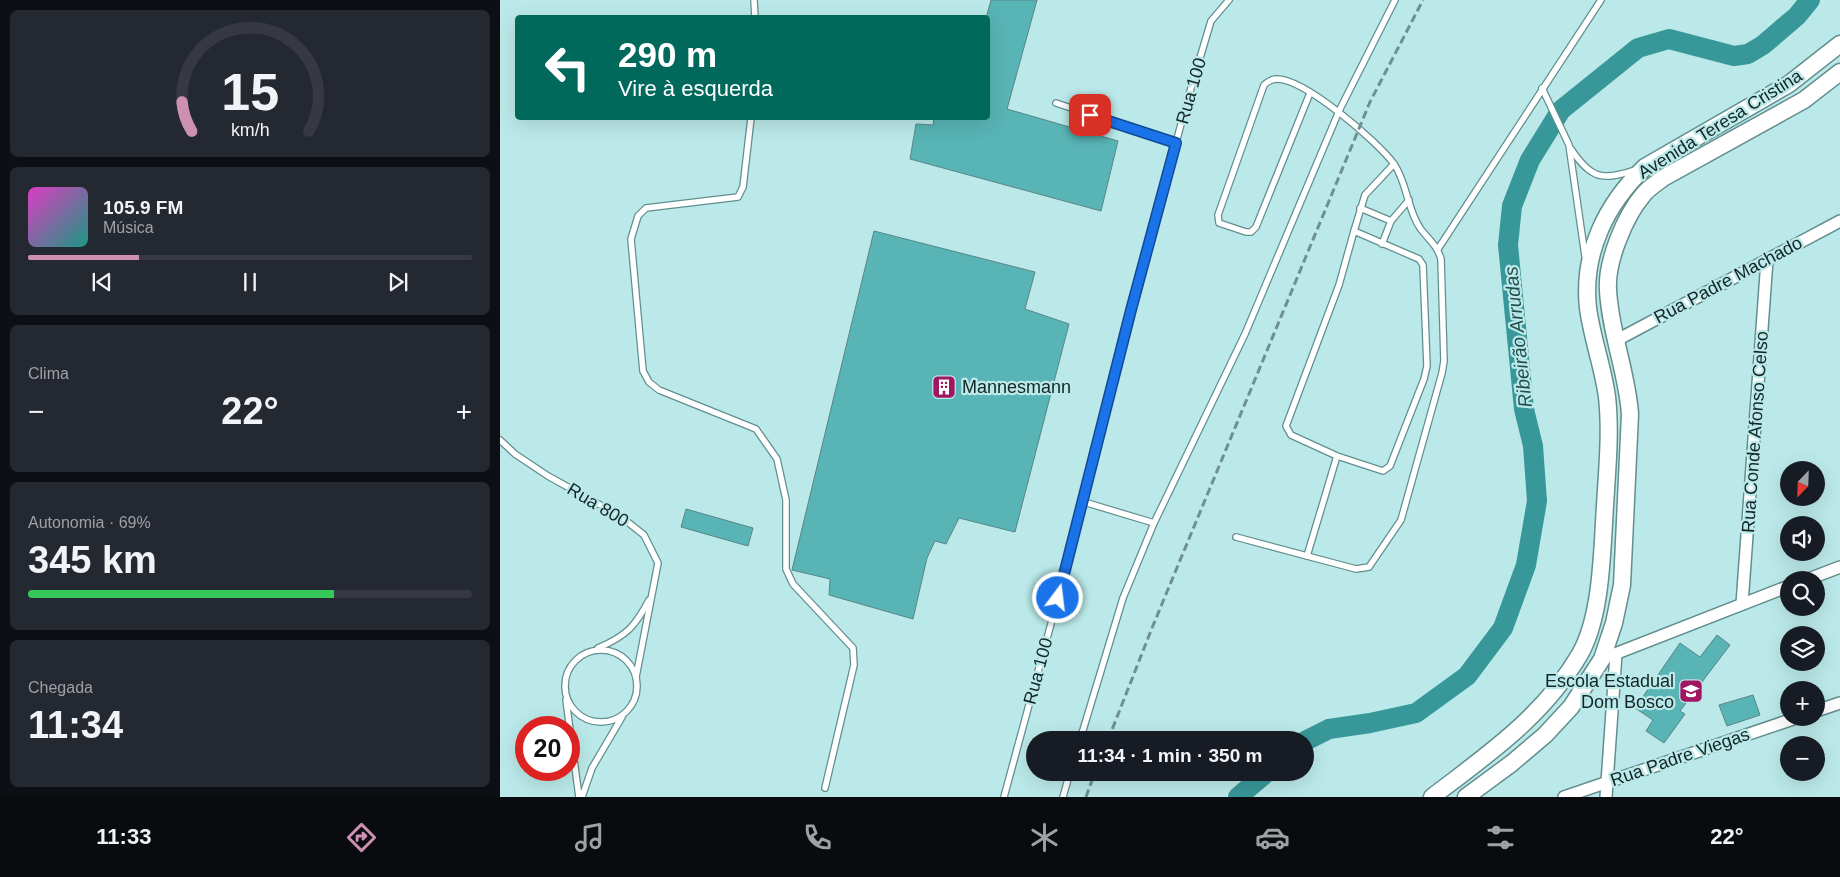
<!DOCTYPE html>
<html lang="pt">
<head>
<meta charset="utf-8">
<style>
  body { margin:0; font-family:Helvetica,sans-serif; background:#242831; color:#f1f3f6; height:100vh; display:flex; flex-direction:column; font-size:19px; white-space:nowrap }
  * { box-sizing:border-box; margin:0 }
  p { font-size:16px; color:#9ea1a6 }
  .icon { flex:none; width:28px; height:28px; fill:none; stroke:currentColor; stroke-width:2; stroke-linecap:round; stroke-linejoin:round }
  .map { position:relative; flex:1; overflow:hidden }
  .side { display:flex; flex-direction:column; gap:10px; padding:10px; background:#0d0f14; width:500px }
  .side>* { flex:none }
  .hud { position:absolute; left:15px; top:15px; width:475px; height:105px; border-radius:5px; box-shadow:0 5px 20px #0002; background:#00695c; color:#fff; overflow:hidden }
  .needle { width:32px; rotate:203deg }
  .buttons { position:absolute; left:1280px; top:461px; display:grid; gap:10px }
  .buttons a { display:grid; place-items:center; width:45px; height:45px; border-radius:50%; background:#171b24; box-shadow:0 5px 20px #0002; font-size:25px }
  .speed { position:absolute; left:15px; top:716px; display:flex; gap:10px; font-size:25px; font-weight:700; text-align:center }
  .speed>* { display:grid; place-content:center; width:65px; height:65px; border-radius:50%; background:#171b24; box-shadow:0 5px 20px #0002; line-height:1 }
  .speed .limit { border:8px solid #d22; background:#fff; color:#111 }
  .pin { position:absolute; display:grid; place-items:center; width:42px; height:42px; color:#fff; margin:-21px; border-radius:10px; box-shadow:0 2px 8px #0006 }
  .me { position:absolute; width:55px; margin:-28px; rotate:15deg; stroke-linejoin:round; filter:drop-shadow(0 0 4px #0008) }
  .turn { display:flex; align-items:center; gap:18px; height:105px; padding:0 20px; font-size:22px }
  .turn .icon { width:65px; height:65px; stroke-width:2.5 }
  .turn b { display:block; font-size:35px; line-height:42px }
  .big { font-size:38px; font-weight:700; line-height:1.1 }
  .side .tile { flex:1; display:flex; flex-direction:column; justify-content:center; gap:8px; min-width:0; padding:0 18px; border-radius:8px; background:#242831 }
  .side .dial { align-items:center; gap:0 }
  .dial svg { height:130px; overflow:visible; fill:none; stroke:#363941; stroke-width:7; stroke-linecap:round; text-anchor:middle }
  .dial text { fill:#f1f3f6; stroke:none }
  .song { display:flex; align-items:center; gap:15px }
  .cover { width:60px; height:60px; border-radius:8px; background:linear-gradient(135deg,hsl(310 70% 55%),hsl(170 70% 35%)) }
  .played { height:5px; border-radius:2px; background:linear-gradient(90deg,#cd90b3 25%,#363941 25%) }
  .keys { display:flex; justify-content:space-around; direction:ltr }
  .heat { display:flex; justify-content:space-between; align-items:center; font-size:28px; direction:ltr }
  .charge { height:8px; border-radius:4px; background:linear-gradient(90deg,#34c759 69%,#363941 0) }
  .trip { position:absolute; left:526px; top:731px; width:288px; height:50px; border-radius:25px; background:#171b24; box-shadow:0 5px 20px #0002; font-weight:700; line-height:50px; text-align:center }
  .dock { display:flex; height:80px; justify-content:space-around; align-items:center; background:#090b0e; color:#9ea1a6 }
  .dock .icon { width:35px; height:35px }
  .dock .on { color:#cd90b3 }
  .dock b { font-size:22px; color:#f1f3f6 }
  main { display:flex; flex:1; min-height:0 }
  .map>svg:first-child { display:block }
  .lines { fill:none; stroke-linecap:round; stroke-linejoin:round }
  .river { stroke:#389798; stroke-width:20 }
  .building { fill:#58b4b5; stroke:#5a8586 }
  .lane-casing { stroke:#628e8e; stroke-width:8 }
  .street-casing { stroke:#628e8e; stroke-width:14 }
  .secondary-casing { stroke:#628e8e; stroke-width:19 }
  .lane { stroke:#fff; stroke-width:5.5 }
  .street { stroke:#fff; stroke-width:11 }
  .secondary { stroke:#fff; stroke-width:16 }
  .rail { stroke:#6f9090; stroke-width:3; stroke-dasharray:8 4; stroke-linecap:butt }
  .route-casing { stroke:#114b97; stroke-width:12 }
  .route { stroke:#1a73e8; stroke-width:9 }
  .labels { text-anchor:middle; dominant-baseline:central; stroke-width:4.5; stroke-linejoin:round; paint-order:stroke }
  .street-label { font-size:18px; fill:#132525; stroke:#bbe9e9 }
  .poi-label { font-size:18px; fill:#132525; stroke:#bbe9e9; text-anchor:start }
  .water-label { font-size:19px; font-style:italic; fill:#234e4e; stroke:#bbe9e9 }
</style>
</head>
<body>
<main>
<section class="side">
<div class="tile dial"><svg viewBox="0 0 100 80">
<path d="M14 69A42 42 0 1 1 86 69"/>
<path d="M14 69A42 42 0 0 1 8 51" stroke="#cd90b3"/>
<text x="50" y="56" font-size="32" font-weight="700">15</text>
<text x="50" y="72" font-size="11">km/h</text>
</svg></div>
<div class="tile">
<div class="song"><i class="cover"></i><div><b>105.9 FM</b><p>Música</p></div></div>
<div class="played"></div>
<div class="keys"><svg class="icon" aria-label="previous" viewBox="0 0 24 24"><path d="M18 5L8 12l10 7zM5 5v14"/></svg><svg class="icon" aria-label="pause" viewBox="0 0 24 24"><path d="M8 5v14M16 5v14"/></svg><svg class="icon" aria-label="next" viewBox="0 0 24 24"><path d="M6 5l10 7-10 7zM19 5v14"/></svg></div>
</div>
<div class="tile"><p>Clima</p>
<div class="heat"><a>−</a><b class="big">22°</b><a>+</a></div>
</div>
<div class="tile"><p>Autonomia · 69%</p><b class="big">345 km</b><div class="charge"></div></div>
<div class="tile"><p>Chegada</p><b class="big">11:34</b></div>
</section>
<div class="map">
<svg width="1340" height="797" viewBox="0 0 1340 797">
  <rect width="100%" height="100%" fill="#bbe9e9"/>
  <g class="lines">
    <g class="river">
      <polyline points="805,741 829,729 870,723 916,713 967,676 1003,628 1026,565 1037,501 1033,446 1024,409 1008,245 1012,206 1030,160 1061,110 1138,48 1169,39 1234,56 1248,54 1263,45 1297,16 1310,0"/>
      <polyline points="738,797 767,772"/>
    </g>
  </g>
  <g class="building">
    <polygon points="491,0 537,0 507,109 618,141 601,211 410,159 416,124 433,125 434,118 488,118 486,18"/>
    <polygon points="374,231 535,272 525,309 569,324 515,532 459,518 446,544 435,541 427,558 413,619 329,595 330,579 292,570"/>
    <polygon points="186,509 253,528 248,546 181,527"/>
    <polygon points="1217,635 1230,645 1180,711 1185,714 1164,743 1146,731 1153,720 1135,708 1180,643 1200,657"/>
    <polygon points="1253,695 1260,715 1227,726 1219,705"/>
  </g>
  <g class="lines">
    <g class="lane-casing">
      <g id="lane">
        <polyline points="254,0 255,18"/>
        <polyline points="1042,88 1069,145 1085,256"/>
        <polyline points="556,103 676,143"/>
        <polyline points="251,118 243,187 238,197 146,208 138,216 131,239 143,371 149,382 159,390 256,429 277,459 286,500 286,569 293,584 353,648 354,665 325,788"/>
        <path d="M 1071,149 C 1091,179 1102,181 1135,170"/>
        <polyline points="860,208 891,221"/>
        <polygon points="854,231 919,259 923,265 927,366 924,379 890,466 883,471 837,456 791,435 786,426 839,285"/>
        <polyline points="854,231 865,195 894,164"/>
        <polyline points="882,244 891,221 909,200"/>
        <polyline points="938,249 1101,0"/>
        <polyline points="0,440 15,454 48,476 120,516 144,535 158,563 136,677"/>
        <polyline points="584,502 654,523"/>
        <path d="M 736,537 L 856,569 L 869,567 L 901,520 L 942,373 L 944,361 L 941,259 C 937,245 928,239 920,228 C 907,209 907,182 894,164 C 877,141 805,79 777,79 C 771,79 768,81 764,85 L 718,215 L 719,223 L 746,232 L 751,232 L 756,227 L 810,93"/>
        <polyline points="807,556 837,456"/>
        <path d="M 98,648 C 126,636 135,627 149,600"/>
        <circle cx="101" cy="686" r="36"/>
        <polyline points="66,700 79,797"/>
        <polyline points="580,740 623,598 654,523 745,334 839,111 895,0"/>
        <polyline points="82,797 92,768 122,717"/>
        <polyline points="504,797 584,502 631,310 688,98 711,21 729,0"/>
        <polyline points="563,797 570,772"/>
      </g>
    </g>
    <g class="street-casing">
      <g id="street">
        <polyline points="1117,340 1340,221"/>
        <polyline points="1306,580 1340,567"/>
        <polyline points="1242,604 1267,260"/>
        <polyline points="1102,659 1289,586"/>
        <polyline points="1316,711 1340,703"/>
        <polyline points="1064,797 1296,718"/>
        <polyline points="1106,797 1116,654"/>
      </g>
    </g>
    <g class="secondary-casing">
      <g id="secondary">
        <path d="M 932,797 C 987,755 1044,716 1080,654 C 1102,615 1102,550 1105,506 C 1107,470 1111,433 1107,397 C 1103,367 1092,338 1088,308 C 1082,253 1106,204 1145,167 L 1289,84 L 1340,44"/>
        <path d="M 966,797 L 1012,763 L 1045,735 L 1071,707 L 1102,659 L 1114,623 L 1122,585 L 1130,414 C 1127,372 1110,332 1108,290 C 1106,262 1125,216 1143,195 C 1148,188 1157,183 1163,178 L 1304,100 L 1340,72"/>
      </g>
    </g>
    <use href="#lane" class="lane"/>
    <use href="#street" class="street"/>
    <use href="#secondary" class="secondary"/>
    <g class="rail">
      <polyline points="608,740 652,628 870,102 923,0"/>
      <polyline points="586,797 595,772"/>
    </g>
  </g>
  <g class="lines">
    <g class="route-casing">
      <polyline id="route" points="558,598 631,310 676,143 590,115"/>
    </g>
    <use href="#route" class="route"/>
  </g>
  <defs>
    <g id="building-square" transform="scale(1.25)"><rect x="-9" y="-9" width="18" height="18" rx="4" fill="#a01662" stroke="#bbe9e9"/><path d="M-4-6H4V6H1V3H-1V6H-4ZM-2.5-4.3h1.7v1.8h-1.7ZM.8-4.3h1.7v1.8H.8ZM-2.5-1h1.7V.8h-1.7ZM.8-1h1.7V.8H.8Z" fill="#fff"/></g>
    <g id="school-square" transform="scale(1.25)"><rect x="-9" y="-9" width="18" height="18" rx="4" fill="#a01662" stroke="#bbe9e9"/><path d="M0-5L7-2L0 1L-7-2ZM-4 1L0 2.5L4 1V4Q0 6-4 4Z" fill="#fff"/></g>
  </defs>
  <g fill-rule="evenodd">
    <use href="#building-square" x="444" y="387"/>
    <use href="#school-square" x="1191" y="691"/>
  </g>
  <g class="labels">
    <g class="street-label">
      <text transform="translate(691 91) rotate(-74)">Rua 100</text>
      <text transform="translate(1220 124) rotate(-32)">Avenida Teresa Cristina</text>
      <text transform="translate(1228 280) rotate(-28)">Rua Padre Machado</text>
      <text transform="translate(1255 432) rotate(-86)">Rua Conde Afonso Celso</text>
      <text transform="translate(98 505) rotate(31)">Rua 800</text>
      <text transform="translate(538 671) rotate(-75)">Rua 100</text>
      <text transform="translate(1180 757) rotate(-19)">Rua Padre Viegas</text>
    </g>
    <g class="poi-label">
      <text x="462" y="387">Mannesmann</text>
      <text x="1174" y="681" text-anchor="end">Escola Estadual<tspan x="1174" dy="21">Dom Bosco</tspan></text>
    </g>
    <g class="water-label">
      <text transform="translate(1018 337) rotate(-96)">Ribeirão Arrudas</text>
    </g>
  </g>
</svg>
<div class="buttons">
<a><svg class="needle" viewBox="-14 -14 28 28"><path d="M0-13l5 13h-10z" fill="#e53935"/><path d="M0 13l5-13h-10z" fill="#9ea1a6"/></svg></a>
<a><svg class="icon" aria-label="sound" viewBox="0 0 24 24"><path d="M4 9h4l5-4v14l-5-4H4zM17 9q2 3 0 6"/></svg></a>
<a><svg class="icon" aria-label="search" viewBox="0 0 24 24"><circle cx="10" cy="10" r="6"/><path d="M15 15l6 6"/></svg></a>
<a><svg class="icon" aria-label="layers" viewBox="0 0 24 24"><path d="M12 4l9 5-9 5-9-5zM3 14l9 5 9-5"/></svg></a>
<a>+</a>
<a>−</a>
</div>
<div class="speed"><div class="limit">20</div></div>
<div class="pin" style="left:590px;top:115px;background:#d93025"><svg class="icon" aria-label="arrive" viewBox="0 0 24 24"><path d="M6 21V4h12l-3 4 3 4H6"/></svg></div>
<svg class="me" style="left:558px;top:598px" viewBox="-20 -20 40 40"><circle r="17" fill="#1a73e8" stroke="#fff" stroke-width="3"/><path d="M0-11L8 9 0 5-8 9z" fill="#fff"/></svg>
<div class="trip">11:34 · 1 min · 350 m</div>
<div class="hud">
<div class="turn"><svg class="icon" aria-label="left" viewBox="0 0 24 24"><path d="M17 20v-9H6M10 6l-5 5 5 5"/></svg><div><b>290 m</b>Vire à esquerda</div></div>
</div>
</div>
</main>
<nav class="dock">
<b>11:33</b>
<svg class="icon on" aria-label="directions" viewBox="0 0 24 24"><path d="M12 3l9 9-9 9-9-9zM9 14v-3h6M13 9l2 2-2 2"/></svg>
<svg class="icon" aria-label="music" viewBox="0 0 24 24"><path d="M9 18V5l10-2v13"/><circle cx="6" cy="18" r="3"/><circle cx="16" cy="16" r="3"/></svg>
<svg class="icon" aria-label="phone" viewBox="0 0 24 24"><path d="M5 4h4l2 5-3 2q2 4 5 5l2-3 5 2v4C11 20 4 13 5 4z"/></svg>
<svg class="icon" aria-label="climate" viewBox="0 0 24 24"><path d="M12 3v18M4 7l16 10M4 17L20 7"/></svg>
<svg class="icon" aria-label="car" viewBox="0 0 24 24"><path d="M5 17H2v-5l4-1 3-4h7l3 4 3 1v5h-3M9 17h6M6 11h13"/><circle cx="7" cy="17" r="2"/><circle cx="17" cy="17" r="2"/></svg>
<svg class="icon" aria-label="filters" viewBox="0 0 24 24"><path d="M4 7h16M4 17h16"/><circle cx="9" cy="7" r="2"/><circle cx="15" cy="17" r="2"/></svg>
<b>22°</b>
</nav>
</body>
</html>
